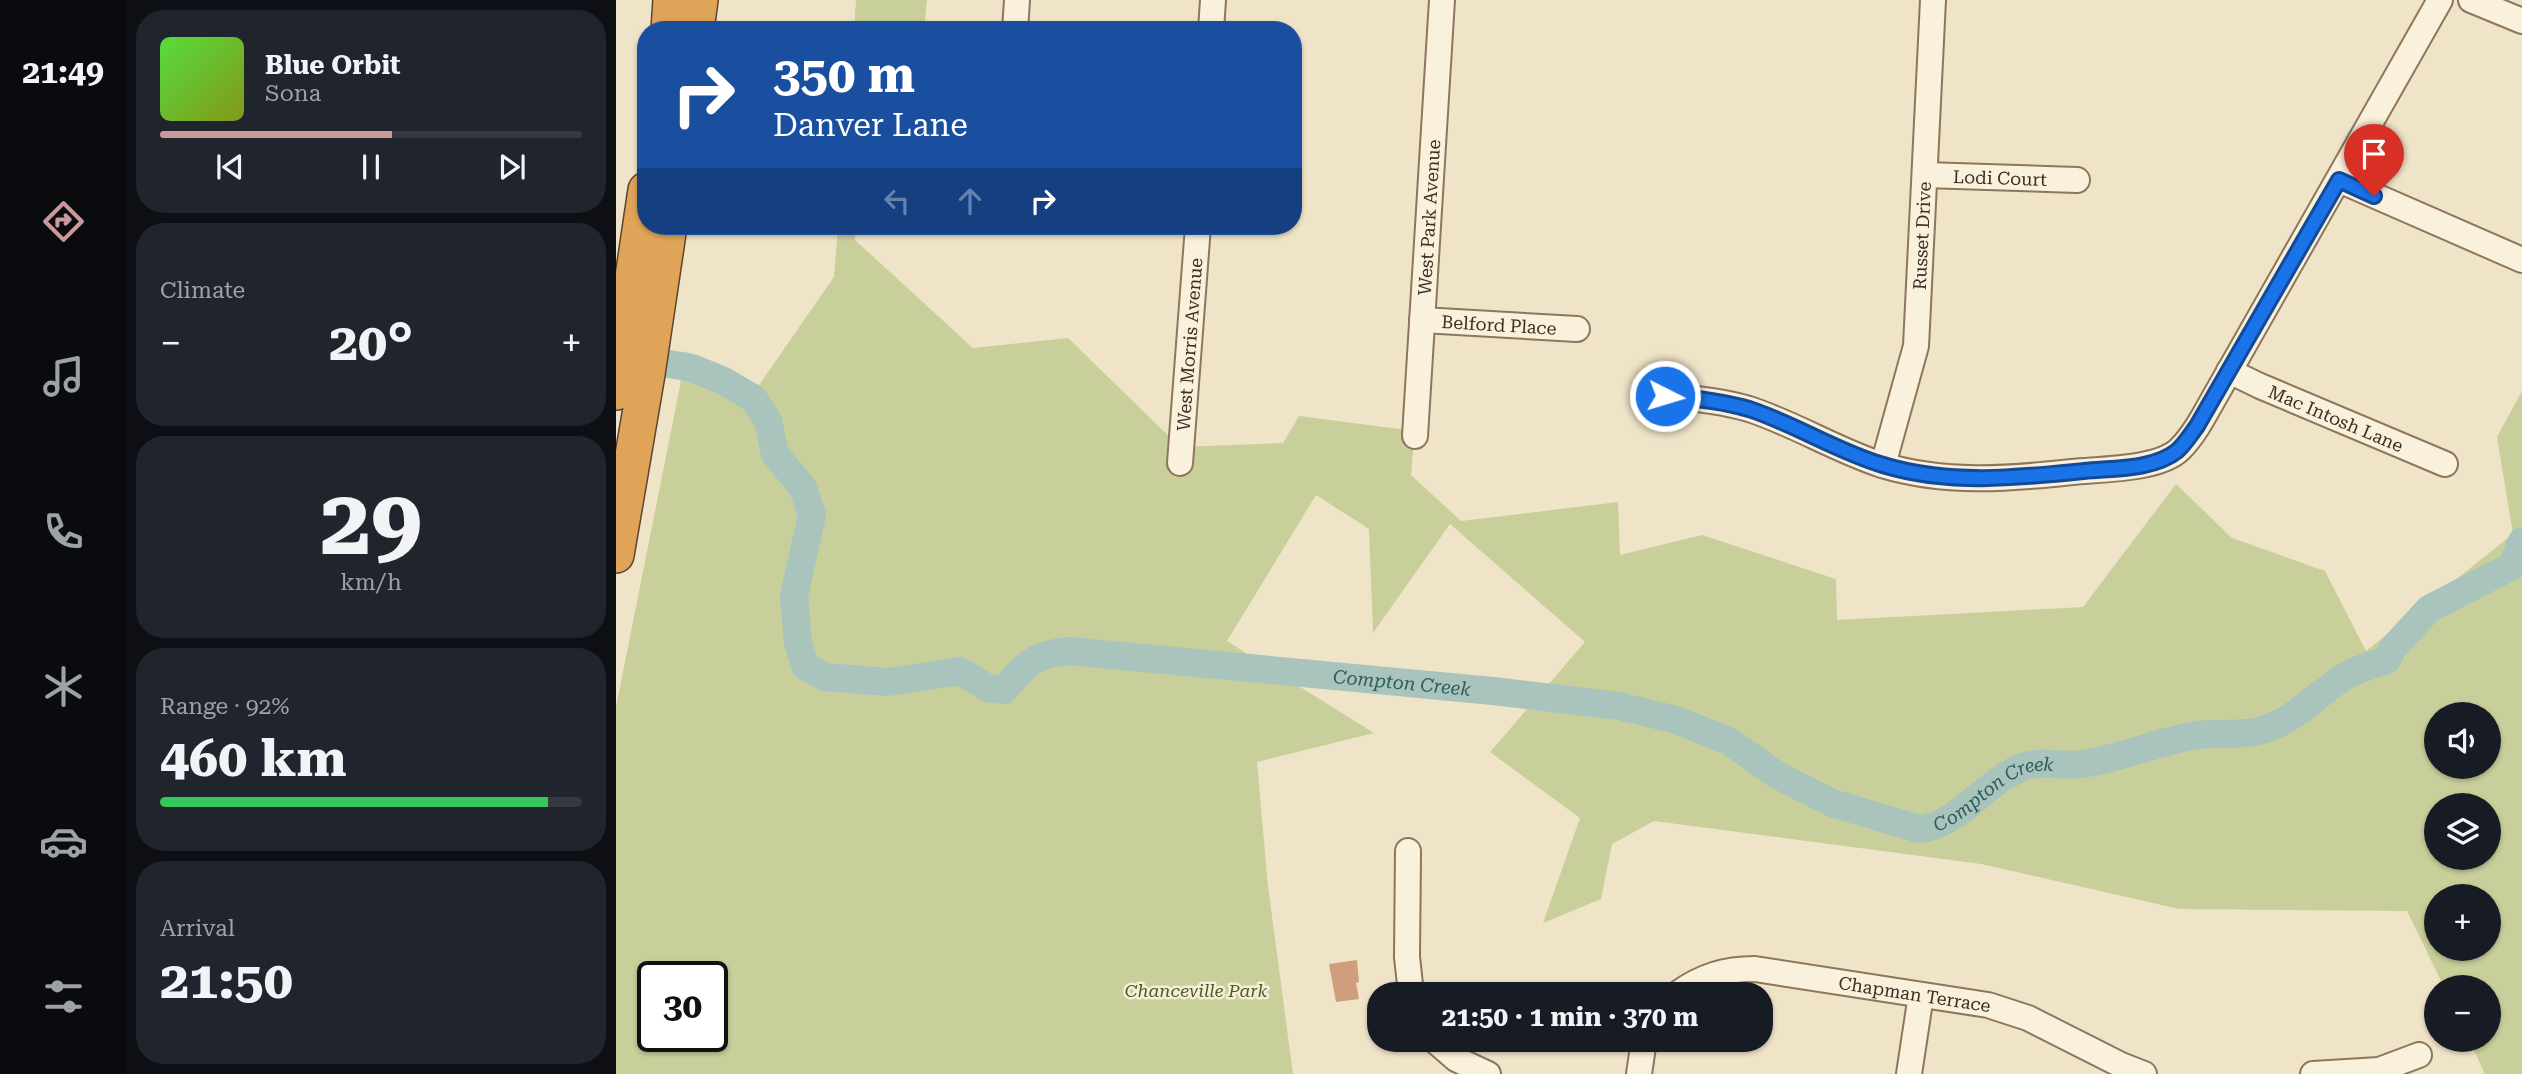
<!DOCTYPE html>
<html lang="en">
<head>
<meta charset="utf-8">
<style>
  body { margin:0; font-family:"Roboto Serif",serif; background:#20242c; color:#f1f3f6; height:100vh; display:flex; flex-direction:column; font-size:26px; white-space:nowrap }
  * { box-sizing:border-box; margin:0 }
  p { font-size:23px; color:#9ea1a6 }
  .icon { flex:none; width:38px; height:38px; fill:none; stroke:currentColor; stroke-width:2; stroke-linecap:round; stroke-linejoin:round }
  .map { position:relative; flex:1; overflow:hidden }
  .drawer { display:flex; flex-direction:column; gap:10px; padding:10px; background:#0d0f14; width:490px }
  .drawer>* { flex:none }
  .guide { position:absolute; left:21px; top:21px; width:665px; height:214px; border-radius:28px; box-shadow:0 2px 5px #0004; background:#1a4fa0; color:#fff; overflow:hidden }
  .fabs { position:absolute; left:1808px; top:702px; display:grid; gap:14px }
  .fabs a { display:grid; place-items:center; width:77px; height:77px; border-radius:50%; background:#171b24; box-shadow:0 2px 5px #0004; font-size:35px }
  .speed { position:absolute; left:21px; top:961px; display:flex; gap:14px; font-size:35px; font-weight:700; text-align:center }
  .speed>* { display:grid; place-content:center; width:91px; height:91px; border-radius:50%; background:#171b24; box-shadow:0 2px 5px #0004; line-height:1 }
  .speed .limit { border:4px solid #111; border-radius:10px; background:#fff; color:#111 }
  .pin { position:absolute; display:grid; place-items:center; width:60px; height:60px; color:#fff; margin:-72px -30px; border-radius:50% 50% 50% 0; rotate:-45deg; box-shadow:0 0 7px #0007 }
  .pin .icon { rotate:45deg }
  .me { position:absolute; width:77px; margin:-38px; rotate:95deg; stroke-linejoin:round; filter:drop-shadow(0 0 5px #0008) }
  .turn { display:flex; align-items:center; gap:24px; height:147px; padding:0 21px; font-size:32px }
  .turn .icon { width:91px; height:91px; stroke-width:2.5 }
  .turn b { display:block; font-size:49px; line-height:60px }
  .lanes { display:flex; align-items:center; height:66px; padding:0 21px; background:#0003; justify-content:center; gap:35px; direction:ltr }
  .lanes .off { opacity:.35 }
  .big { font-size:52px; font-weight:700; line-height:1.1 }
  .drawer .tile { flex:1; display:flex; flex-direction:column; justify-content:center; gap:10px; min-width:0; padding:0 24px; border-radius:28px; background:#20242c }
  .drawer .dial { align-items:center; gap:0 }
  .dial b { font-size:91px; line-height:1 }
  .song { display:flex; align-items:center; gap:21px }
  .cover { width:84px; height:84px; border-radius:10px; background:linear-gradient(135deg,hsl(110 70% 55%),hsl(70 70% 35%)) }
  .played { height:7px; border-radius:4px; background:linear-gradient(90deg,#cc999b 55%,#363941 55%) }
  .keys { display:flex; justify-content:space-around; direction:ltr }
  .heat { display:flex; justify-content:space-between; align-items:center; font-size:38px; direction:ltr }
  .charge { height:10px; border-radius:5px; background:linear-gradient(90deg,#34c759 92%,#363941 0) }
  .trip { position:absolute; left:751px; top:982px; width:406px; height:70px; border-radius:28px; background:#171b24; box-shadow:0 2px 5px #0004; font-weight:700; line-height:70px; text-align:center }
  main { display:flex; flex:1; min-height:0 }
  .tab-bar { display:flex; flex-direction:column; width:126px; justify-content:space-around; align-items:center; background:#090b0e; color:#9ea1a6 }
  .tab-bar .icon { width:49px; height:49px }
  .tab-bar .current { color:#cc999b }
  .tab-bar b { font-size:32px; color:#f1f3f6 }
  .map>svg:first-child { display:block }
  .green { fill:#c9cf9b; fill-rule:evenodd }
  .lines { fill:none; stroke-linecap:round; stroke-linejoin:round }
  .river { stroke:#a9c4bc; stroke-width:28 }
  .building { fill:#cf9f7d }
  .minor-casing { stroke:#8d765c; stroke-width:28 }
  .highway-casing { stroke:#5b4430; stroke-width:38 }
  .minor { stroke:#faf1dc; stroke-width:24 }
  .highway { stroke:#e0a458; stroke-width:35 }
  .route-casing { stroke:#114b97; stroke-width:18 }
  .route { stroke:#1a73e8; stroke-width:12 }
  .labels { text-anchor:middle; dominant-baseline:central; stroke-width:5; stroke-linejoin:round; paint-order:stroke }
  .street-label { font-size:18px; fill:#3d2e20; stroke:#f7eed8 }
  .park-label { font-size:18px; font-style:italic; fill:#4d5a26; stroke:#f7eed8 }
  .water-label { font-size:19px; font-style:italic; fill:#2f5d5a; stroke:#f7eed8 }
</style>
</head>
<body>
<main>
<nav class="tab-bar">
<b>21:49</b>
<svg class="icon current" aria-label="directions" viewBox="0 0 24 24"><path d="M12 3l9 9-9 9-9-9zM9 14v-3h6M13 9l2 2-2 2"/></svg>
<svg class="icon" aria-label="music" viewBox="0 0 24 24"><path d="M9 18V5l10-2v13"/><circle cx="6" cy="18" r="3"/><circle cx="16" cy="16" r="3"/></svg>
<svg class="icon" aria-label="phone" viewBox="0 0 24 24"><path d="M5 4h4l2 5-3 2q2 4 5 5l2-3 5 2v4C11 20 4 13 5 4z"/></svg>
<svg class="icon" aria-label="climate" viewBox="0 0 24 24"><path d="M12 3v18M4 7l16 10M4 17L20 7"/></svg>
<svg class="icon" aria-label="car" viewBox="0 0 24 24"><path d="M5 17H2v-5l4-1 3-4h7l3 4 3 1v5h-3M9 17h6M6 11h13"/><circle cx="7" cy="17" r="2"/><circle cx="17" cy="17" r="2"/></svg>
<svg class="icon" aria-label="filters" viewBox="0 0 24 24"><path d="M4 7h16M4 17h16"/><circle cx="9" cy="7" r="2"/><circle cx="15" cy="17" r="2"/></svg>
</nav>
<section class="drawer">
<div class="tile">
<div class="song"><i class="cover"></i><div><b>Blue Orbit</b><p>Sona</p></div></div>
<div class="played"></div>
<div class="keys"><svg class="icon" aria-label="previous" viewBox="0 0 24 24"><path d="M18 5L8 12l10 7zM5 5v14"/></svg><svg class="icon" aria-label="pause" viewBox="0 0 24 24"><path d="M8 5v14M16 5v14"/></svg><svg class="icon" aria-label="next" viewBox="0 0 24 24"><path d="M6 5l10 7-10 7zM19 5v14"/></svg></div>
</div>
<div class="tile"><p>Climate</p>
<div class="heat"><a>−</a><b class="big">20°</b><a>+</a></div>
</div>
<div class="tile dial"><b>29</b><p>km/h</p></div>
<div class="tile"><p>Range · 92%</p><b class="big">460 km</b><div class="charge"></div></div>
<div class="tile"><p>Arrival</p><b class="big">21:50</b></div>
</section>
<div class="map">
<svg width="1906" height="1074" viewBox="0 0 1906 1074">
  <rect width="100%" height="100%" fill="#f0e4c8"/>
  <g class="green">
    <polygon points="240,0 311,0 308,30 238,30"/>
    <path d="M 222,226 L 240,226 L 239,240 L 357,348 L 452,338 L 564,447 L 667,443 L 683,416 L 799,431 L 795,475 L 845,521 L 1002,502 L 1004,555 L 1086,535 L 1220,579 L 1221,620 L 1467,607 L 1560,484 L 1616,538 L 1709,571 L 1750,651 L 1897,534 L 1881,437 L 1906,391 L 1906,1074 L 1869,1074 L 1853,1040 L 1872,1040 L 1872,987 L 1828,987 L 1791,911 L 1563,909 L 1365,864 L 1038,821 L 996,844 L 985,899 L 927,923 L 964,818 L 874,752 L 969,642 L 834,524 L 757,633 L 753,529 L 700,495 L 611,641 L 758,733 L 641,762 L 652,886 L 677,1074 L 0,1074 L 0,707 L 64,386 L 68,351 L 143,385 L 218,277 ZM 1820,714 L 1872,714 L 1872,766 L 1820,766 ZM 1820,805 L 1872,805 L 1872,858 L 1820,858 ZM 1820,896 L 1872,896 L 1872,948 L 1820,948 ZM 37,976 L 96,976 L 96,1036 L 37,1036 Z"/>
  </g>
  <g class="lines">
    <path class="river" id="s1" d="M 13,357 L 76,368 L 108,381 L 138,399 L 152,421 L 159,454 L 187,488 L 196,515 L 178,596 L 182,643 L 189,666 L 208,677 L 272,682 L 344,671 L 372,688 L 388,690 C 411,663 417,655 453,651 L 877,691 L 1003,706 L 1060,720 L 1113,741 L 1161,775 L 1216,803 L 1303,829 C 1344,825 1369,781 1407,767 C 1426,760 1445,767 1465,764 C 1506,759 1544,740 1583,735 C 1606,732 1630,737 1652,728 C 1683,717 1704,691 1731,675 C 1744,668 1758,664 1771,660 L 1777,648 L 1813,609 L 1896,566 L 1906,541"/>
  </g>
  <polygon class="building" points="741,960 743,982 740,983 743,999 720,1002 713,964"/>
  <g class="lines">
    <g class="minor-casing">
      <g id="minor">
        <polyline points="1855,0 1906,21"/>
        <polyline points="399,30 401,0"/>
        <polyline points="595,30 597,0"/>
        <path id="s2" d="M 1309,175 L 1461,180"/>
        <polyline points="1723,180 1906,260"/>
        <path id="s3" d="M 806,320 L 961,329"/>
        <path id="s4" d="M 1613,371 L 1644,386 L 1829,464"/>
        <path d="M 1049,396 C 1077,398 1106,401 1133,409 C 1179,424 1220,450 1266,465 C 1329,484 1392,479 1456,472 C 1484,469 1543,470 1564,449 C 1580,433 1591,410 1602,391 L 1824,0"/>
        <path id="s5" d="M 799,436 L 826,0"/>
        <path id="s6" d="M 564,463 L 582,226"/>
        <path id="s7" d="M 1267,465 L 1300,346 L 1317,0"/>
        <polyline points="792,851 791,957 795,994"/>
        <path id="s8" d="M 1061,994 C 1086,976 1109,969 1139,969 L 1372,1005 L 1412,1018 L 1505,1065 L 1528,1074"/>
        <polyline points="818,1040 840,1059 872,1074"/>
        <polyline points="1023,1074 1028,1040"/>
        <polyline points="1293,1074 1305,995"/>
        <polyline points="1697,1074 1763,1070 1803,1055"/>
      </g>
    </g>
    <g class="highway-casing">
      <g id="highway">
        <polyline points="53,30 55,0"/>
        <polyline points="80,30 84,0"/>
        <polyline points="0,392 30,190"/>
        <polyline points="0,555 31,374 53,226"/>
      </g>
    </g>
    <use href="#minor" class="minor"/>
    <use href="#highway" class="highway"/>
  </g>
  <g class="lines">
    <g class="route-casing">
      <path id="route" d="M 1049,396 C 1078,398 1106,401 1133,409 C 1179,424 1220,451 1267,465 C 1333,485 1400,478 1468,471 C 1497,468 1537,470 1561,451 C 1569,444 1575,434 1581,426 L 1723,180 L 1758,196"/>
    </g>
    <use href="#route" class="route"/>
  </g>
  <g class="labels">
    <g class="street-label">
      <text stroke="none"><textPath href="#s2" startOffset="75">Lodi Court</textPath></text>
      <text stroke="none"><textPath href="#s5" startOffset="219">West Park Avenue</textPath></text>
      <text stroke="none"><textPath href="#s7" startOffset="234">Russet Drive</textPath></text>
      <text stroke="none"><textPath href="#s3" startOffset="77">Belford Place</textPath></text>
      <text stroke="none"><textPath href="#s6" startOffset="119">West Morris Avenue</textPath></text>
      <text stroke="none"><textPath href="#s4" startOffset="117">Mac Intosh Lane</textPath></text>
      <text stroke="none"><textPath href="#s8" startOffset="245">Chapman Terrace</textPath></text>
    </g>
    <g class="park-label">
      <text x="580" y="990">Chanceville Park</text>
    </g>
    <g class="water-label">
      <text stroke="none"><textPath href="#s1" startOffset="1041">Compton Creek</textPath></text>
      <text stroke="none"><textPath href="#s1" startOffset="1671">Compton Creek</textPath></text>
    </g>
  </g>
</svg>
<div class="fabs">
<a><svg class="icon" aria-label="sound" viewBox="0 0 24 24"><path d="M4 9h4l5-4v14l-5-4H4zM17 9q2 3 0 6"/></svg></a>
<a><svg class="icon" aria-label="layers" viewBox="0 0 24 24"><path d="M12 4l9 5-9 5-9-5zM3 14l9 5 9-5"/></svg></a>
<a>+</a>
<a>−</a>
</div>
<div class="speed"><div class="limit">30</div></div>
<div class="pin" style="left:1758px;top:196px;background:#d93025"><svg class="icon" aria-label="arrive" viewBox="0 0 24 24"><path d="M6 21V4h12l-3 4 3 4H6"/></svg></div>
<svg class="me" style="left:1049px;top:396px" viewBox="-20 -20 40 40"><circle r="17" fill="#1a73e8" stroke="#fff" stroke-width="3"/><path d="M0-11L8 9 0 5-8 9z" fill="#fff"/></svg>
<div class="trip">21:50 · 1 min · 370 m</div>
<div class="guide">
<div class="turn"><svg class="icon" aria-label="right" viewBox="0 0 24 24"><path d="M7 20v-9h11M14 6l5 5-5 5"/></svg><div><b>350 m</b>Danver Lane</div></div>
<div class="lanes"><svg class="icon off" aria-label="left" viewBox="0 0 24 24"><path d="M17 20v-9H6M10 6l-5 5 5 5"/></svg><svg class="icon off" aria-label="ahead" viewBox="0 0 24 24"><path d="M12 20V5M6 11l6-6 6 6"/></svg><svg class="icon" aria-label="right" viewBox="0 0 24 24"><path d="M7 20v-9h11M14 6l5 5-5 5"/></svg></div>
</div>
</div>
</main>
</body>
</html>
